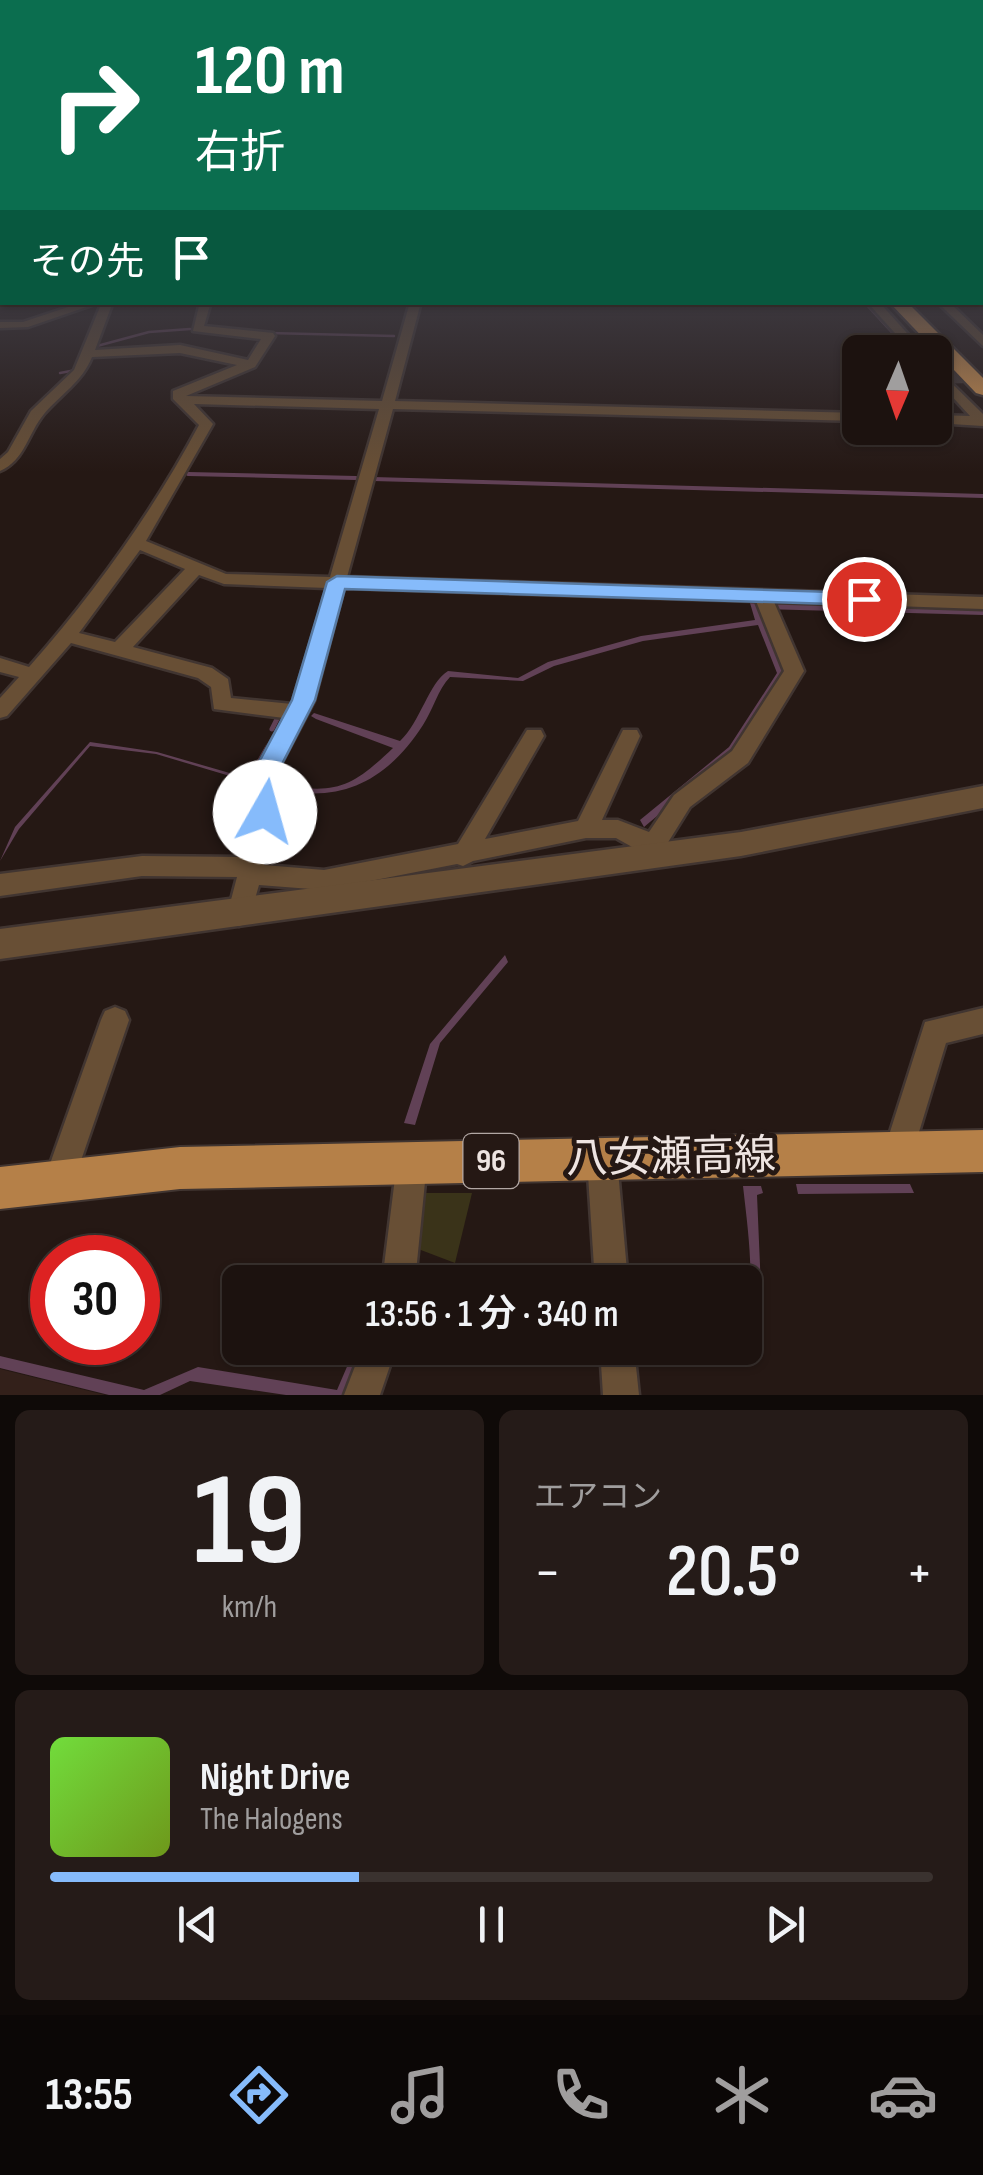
<!DOCTYPE html>
<html lang="ja">
<head>
<meta charset="utf-8">
<style>
  body { margin:0; font-family:"Sofia Sans Condensed","Noto Sans JP",sans-serif; background:#251b18; color:#f1f3f6; height:100vh; display:flex; flex-direction:column; font-size:38px; white-space:nowrap }
  * { box-sizing:border-box; margin:0 }
  p { font-size:32px; color:#a09e9e }
  .icon { flex:none; width:55px; height:55px; fill:none; stroke:currentColor; stroke-width:2; stroke-linecap:round; stroke-linejoin:round }
  .map { position:relative; height:1395px; overflow:hidden }
  .panel { display:flex; flex-direction:column; gap:15px; padding:15px; background:#0f0a08; flex:1 }
  .panel>* { flex:none }
  .guide { position:absolute; left:0px; top:0px; width:985px; height:305px; box-shadow:0 2px 8px #0004,0 0 0 2px #3a322f; background:#0b6e4f; color:#fff; overflow:hidden }
  .needle { width:65px; rotate:182deg }
  .buttons { position:absolute; left:842px; top:335px; display:grid; gap:20px }
  .buttons a { display:grid; place-items:center; width:110px; height:110px; border-radius:15px; background:#1c120f; box-shadow:0 2px 8px #0004,0 0 0 2px #3a322f; font-size:50px }
  .speed { position:absolute; left:30px; top:1235px; display:flex; gap:20px; font-size:50px; font-weight:700; text-align:center }
  .speed>* { display:grid; place-content:center; width:130px; height:130px; border-radius:50%; background:#1c120f; box-shadow:0 2px 8px #0004,0 0 0 2px #3a322f; line-height:1 }
  .speed .limit { border:15px solid #d22; background:#fff; color:#111 }
  .pin { position:absolute; display:grid; place-items:center; width:85px; height:85px; color:#fff; margin:-42px; border:5px solid #fff; border-radius:50%; box-shadow:0 2px 10px #0007 }
  .me { position:absolute; width:110px; margin:-55px; rotate:7deg; stroke-linejoin:round; filter:drop-shadow(0 0 8px #0008) }
  .turn { display:flex; align-items:center; gap:35px; height:210px; padding:0 30px; font-size:45px }
  .turn .icon { width:130px; height:130px; stroke-width:2.5 }
  .turn b { display:block; font-size:70px; line-height:85px }
  .then { display:flex; align-items:center; height:95px; padding:0 30px; background:#0003; gap:20px; font-size:38px }
  .big { font-size:75px; font-weight:600; line-height:1.1 }
  .panel .tile { flex:1; display:flex; flex-direction:column; justify-content:center; gap:15px; min-width:0; padding:0 35px; border-radius:15px; background:#251b18 }
  .panel .dial { align-items:center; gap:0 }
  .dial b { font-size:130px; line-height:1 }
  .song { display:flex; align-items:center; gap:30px }
  .cover { width:120px; height:120px; border-radius:15px; background:linear-gradient(135deg,hsl(100 70% 55%),hsl(80 70% 35%)) }
  .played { height:10px; border-radius:5px; background:linear-gradient(90deg,#86bbfb 35%,#3a322f 35%) }
  .keys { display:flex; justify-content:space-around; direction:ltr }
  .heat { display:flex; justify-content:space-between; align-items:center; font-size:55px; direction:ltr }
  .panel .tiles { flex:1; display:grid; gap:15px; grid-template-columns:1fr 1fr }
  .tile:last-child { grid-column:span 2 }
  .trip { position:absolute; left:222px; top:1265px; width:540px; height:100px; border-radius:15px; background:#1c120f; box-shadow:0 2px 8px #0004,0 0 0 2px #3a322f; font-weight:600; line-height:100px; text-align:center }
  .tabs { display:flex; height:160px; justify-content:space-around; align-items:center; background:#0b0706; color:#a09e9e }
  .tabs .icon { width:70px; height:70px }
  .tabs .active { color:#86bbfb }
  .tabs b { font-size:45px; color:#f1f3f6 }
  .map>svg:first-child { display:block }
  .built { fill:#33201a }
  .green { fill:#3a3319 }
  .water { fill:#614156 }
  .lines { fill:none; stroke-linecap:round; stroke-linejoin:round }
  .stream-far2 { stroke:#614156; stroke-width:2.5 }
  .stream-far1 { stroke:#614156; stroke-width:4 }
  .stream { stroke:#614156; stroke-width:5 }
  .minor-tunnel { stroke:#433733; stroke-width:11; stroke-dasharray:11 6; stroke-linecap:butt }
  .minor-casing { stroke:#413531; stroke-width:5 }
  .tertiary-casing { stroke:#413531; stroke-width:5 }
  .primary-casing { stroke:#413531; stroke-width:4 }
  .motorway-casing { stroke:#413531; stroke-width:5 }
  .minor { fill:#684f35; fill-rule:evenodd }
  .tertiary { fill:#684f35; fill-rule:evenodd }
  .primary { fill:#b58048; fill-rule:evenodd }
  .motorway { fill:#d4944f; fill-rule:evenodd }
  .route { fill:#86bbfb; stroke:#577aa3; stroke-width:2.5 }
  .labels { text-anchor:middle; dominant-baseline:central; stroke-width:10; stroke-linejoin:round; paint-order:stroke }
  .shield { fill:#251814; stroke:#b2a7a4; stroke-width:2.5 }
  .shield-label { font-size:32px; font-weight:bold; fill:#eee4e1 }
  .near-street-label { font-size:42px; fill:#eee4e1; stroke:#251814 }
</style>
</head>
<body>
<div class="map">
<svg width="983" height="1395" viewBox="0 0 983 1395">
  <rect width="100%" height="100%" fill="#251814"/>
  <polygon class="built" points="0,1369 105,1395 0,1395"/>
  <polygon class="green" points="418,1193 472,1193 455,1263 413,1247"/>
  <g class="water">
    <path d="M 750,603 L 983,610 L 983,615 L 758,609 L 784,674 L 735,751 L 644,827 L 640,820 L 729,747 L 777,673 L 758,625 L 643,641 L 554,666 L 523,681 L 450,677 C 438,689 433,710 423,725 C 388,779 344,803 282,790 L 284,785 C 338,795 354,785 393,748 L 316,719 L 311,716 L 314,713 L 400,741 C 420,723 429,682 448,671 L 518,678 L 548,662 L 641,636 L 755,620 Z"/>
    <polygon points="90,742 157,752 247,778 267,743 250,782 156,754 90,746 19,829 0,861 15,827"/>
    <polygon points="505,955 508,962 440,1043 415,1125 404,1123 430,1044"/>
    <polygon points="796,1184 910,1184 914,1193 798,1194"/>
    <path d="M 743,1186 L 761,1186 L 763,1193 L 757,1195 L 762,1312 L 748,1338 C 742,1326 750,1309 750,1293 C 752,1257 747,1222 743,1186 Z"/>
    <polygon points="355,1348 365,1349 346,1395 286,1395 190,1381 160,1395 109,1395 0,1368 0,1356 144,1390 198,1367 337,1390"/>
  </g>
  <g class="lines">
    <g class="stream-far2">
      <polyline points="864,302 910,352"/>
      <polyline points="269,333 394,336"/>
      <polyline points="97,346 149,332 190,329"/>
      <polyline points="60,373 76,370"/>
    </g>
    <g class="stream-far1">
      <polyline points="188,474 356,478"/>
      <polyline points="373,479 983,496"/>
    </g>
    <polyline class="stream" points="272,729 277,719"/>
    <polyline class="minor-tunnel" points="952,378 983,377"/>
    <g class="minor-casing">
      <g id="minor">
        <polygon points="83,302 101,302 28,327 0,328 0,322 23,322"/>
        <path d="M 102,302 L 113,302 L 95,350 L 180,345 L 248,360 L 261,339 L 193,331 L 200,302 L 211,302 L 204,326 L 273,333 L 275,336 L 255,367 L 186,396 L 382,401 L 410,302 L 421,302 L 395,401 L 860,413 L 860,421 L 393,409 L 347,577 L 983,597 L 983,609 L 774,602 L 804,671 L 748,763 L 690,807 L 667,844 L 671,852 L 667,859 L 659,862 L 616,838 L 586,838 L 473,861 L 463,866 L 457,864 L 324,890 L 259,885 L 248,923 L 239,926 L 230,923 L 227,915 L 237,877 L 142,876 L 0,896 L 0,874 L 142,856 L 242,857 L 254,812 L 259,764 L 284,718 L 214,709 L 211,687 L 198,678 L 71,643 L 7,716 L 0,718 L 0,698 L 19,677 L 0,672 L 0,658 L 29,667 C 95,592 152,513 199,425 L 173,399 L 173,391 L 237,365 L 180,353 L 92,357 C 82,382 61,394 44,414 C 28,433 25,460 0,471 L 0,459 L 8,452 L 31,411 L 74,370 ZM 194,404 L 379,409 L 330,577 L 226,574 L 146,541 L 213,424 ZM 140,550 L 185,569 L 115,642 L 79,633 ZM 199,575 L 224,584 L 327,588 L 292,704 L 231,698 L 228,679 L 212,668 L 133,647 ZM 344,588 L 756,601 L 784,671 L 732,751 L 674,795 L 649,832 L 618,820 L 602,820 L 640,736 L 637,730 L 623,730 L 578,821 L 485,839 L 544,736 L 541,730 L 527,730 L 458,844 L 324,870 L 264,865 L 276,812 L 281,764 L 314,701 Z"/>
        <polygon points="867,302 879,302 924,352 912,352"/>
        <polygon points="937,302 949,302 983,335 983,346"/>
        <polygon points="935,367 983,414 983,426 935,423 935,415 970,416 935,378"/>
        <polygon points="115,1007 125,1011 129,1020 75,1178 71,1189 60,1193 49,1189 45,1178 101,1020 105,1011"/>
        <polygon points="983,1008 983,1034 946,1043 909,1165 898,1169 887,1165 883,1154 925,1022"/>
        <polygon points="602,1144 613,1148 617,1159 628,1282 595,1282 587,1159 591,1148"/>
        <polygon points="412,1147 423,1151 427,1162 415,1282 382,1282 397,1162 401,1151"/>
        <polygon points="362,1348 396,1348 380,1395 344,1395"/>
        <polygon points="600,1348 634,1348 639,1395 603,1395"/>
      </g>
    </g>
    <g class="tertiary-casing">
      <polygon id="tertiary" points="983,786 983,808 741,856 0,959 0,929 741,832"/>
    </g>
    <g class="primary-casing">
      <polygon id="primary" points="983,1130 983,1172 180,1189 0,1209 0,1167 180,1147"/>
    </g>
    <g class="motorway-casing">
      <polygon id="motorway" points="889,302 907,302 983,378 983,395 976,393"/>
    </g>
    <use href="#minor" class="minor"/>
    <use href="#tertiary" class="tertiary"/>
    <use href="#primary" class="primary"/>
    <use href="#motorway" class="motorway"/>
  </g>
  <linearGradient id="sky" x2="0" y2="1"><stop stop-color="#140d0b"/><stop offset="0.58" stop-color="#403d45"/><stop offset="1" stop-color="#403d45" stop-opacity="0"/></linearGradient>
  <rect width="983" height="472" fill="url(#sky)"/>
  <polygon class="route" points="337,576 864,593 874,599 864,605 345,589 315,700 282,764 278,812 265,822 252,812 258,764 292,700 327,582"/>
  <g class="labels">
    <rect class="shield" x="463.5" y="1134" width="55" height="54" rx="8"/>
    <g class="shield-label">
      <text x="491" y="1161">96</text>
    </g>
    <g class="near-street-label">
      <text transform="translate(671 1158) rotate(-1)">八女瀬高線</text>
    </g>
  </g>
</svg>
<div class="buttons">
<a><svg class="needle" viewBox="-14 -14 28 28"><path d="M0-13l5 13h-10z" fill="#e53935"/><path d="M0 13l5-13h-10z" fill="#a09e9e"/></svg></a>
</div>
<div class="speed"><div class="limit">30</div></div>
<div class="pin" style="left:864px;top:599px;background:#d93025"><svg class="icon" aria-label="arrive" viewBox="0 0 24 24"><path d="M6 21V4h12l-3 4 3 4H6"/></svg></div>
<svg class="me" style="left:265px;top:812px" viewBox="-20 -20 40 40"><circle r="19" fill="#fff"/><path d="M0-13L10 11 0 6-10 11z" fill="#86bbfb"/></svg>
<div class="trip">13:56 · 1 分 · 340 m</div>
<div class="guide">
<div class="turn"><svg class="icon" aria-label="right" viewBox="0 0 24 24"><path d="M7 20v-9h11M14 6l5 5-5 5"/></svg><div><b>120 m</b>右折</div></div>
<div class="then">その先<svg class="icon" aria-label="arrive" viewBox="0 0 24 24"><path d="M6 21V4h12l-3 4 3 4H6"/></svg></div>
</div>
</div>
<section class="panel">
<div class="tiles">
<div class="tile dial"><b>19</b><p>km/h</p></div>
<div class="tile"><p>エアコン</p>
<div class="heat"><a>−</a><b class="big">20.5°</b><a>+</a></div>
</div>
<div class="tile">
<div class="song"><i class="cover"></i><div><b>Night Drive</b><p>The Halogens</p></div></div>
<div class="played"></div>
<div class="keys"><svg class="icon" aria-label="previous" viewBox="0 0 24 24"><path d="M18 5L8 12l10 7zM5 5v14"/></svg><svg class="icon" aria-label="pause" viewBox="0 0 24 24"><path d="M8 5v14M16 5v14"/></svg><svg class="icon" aria-label="next" viewBox="0 0 24 24"><path d="M6 5l10 7-10 7zM19 5v14"/></svg></div>
</div>
</div>
</section>
<nav class="tabs">
<b>13:55</b>
<svg class="icon active" aria-label="directions" viewBox="0 0 24 24"><path d="M12 3l9 9-9 9-9-9zM9 14v-3h6M13 9l2 2-2 2"/></svg>
<svg class="icon" aria-label="music" viewBox="0 0 24 24"><path d="M9 18V5l10-2v13"/><circle cx="6" cy="18" r="3"/><circle cx="16" cy="16" r="3"/></svg>
<svg class="icon" aria-label="phone" viewBox="0 0 24 24"><path d="M5 4h4l2 5-3 2q2 4 5 5l2-3 5 2v4C11 20 4 13 5 4z"/></svg>
<svg class="icon" aria-label="climate" viewBox="0 0 24 24"><path d="M12 3v18M4 7l16 10M4 17L20 7"/></svg>
<svg class="icon" aria-label="car" viewBox="0 0 24 24"><path d="M5 17H2v-5l4-1 3-4h7l3 4 3 1v5h-3M9 17h6M6 11h13"/><circle cx="7" cy="17" r="2"/><circle cx="17" cy="17" r="2"/></svg>
</nav>
</body>
</html>
